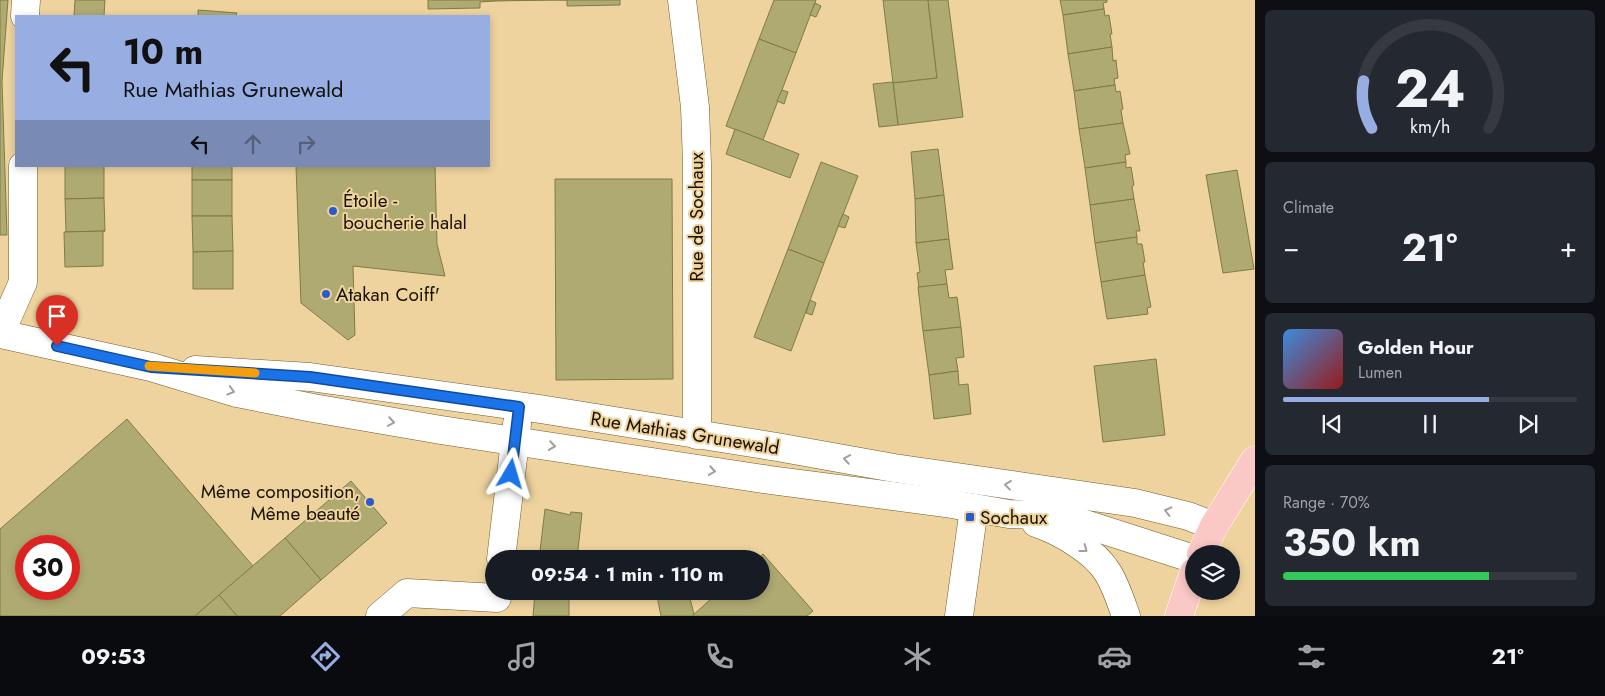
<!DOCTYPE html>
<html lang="en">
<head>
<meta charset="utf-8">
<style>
  body { margin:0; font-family:Jost,sans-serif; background:#242831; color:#f1f3f6; height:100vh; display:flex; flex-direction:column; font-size:19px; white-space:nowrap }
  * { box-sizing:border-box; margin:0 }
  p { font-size:16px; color:#9ea1a6 }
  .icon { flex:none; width:28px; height:28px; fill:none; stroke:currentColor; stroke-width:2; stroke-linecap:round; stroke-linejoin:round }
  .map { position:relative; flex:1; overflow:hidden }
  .sheet { display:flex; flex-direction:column; gap:10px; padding:10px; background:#0d0f14; width:350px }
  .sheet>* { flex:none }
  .top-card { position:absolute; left:15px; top:15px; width:475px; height:152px; border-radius:0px; box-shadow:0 2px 8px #0003; background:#98aee2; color:#111; overflow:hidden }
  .controls { position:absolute; left:1185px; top:545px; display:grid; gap:10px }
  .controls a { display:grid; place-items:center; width:55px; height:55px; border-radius:50%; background:#171b24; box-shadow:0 2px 8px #0003; font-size:25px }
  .speed { position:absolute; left:15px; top:535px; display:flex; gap:10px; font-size:25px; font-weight:700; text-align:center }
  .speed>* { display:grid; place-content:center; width:65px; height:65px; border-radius:50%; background:#171b24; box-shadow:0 2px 8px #0003; line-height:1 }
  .speed .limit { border:8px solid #d22; background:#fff; color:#111 }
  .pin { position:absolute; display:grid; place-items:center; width:42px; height:42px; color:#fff; margin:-51px -21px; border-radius:50% 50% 50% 0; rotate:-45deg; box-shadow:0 0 5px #0007 }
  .pin .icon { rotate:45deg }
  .me { position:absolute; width:55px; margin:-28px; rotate:7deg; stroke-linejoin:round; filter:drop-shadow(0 0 4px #0008) }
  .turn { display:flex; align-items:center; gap:18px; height:105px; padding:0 25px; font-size:22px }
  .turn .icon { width:65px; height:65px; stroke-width:2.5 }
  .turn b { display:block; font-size:35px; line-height:42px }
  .lanes { display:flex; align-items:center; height:48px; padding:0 25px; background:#0003; justify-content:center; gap:25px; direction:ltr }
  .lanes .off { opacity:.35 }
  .big { font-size:38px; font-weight:700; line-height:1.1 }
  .sheet .tile { flex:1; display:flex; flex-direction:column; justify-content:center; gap:8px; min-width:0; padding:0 18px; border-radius:8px; background:#242831 }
  .sheet .dial { align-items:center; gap:0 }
  .dial svg { height:130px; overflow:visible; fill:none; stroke:#363941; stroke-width:7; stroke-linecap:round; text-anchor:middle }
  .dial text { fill:#f1f3f6; stroke:none }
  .song { display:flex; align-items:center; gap:15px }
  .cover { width:60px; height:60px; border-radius:8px; background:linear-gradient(135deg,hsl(210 70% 55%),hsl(0 70% 35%)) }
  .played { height:5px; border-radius:2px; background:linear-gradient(90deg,#98aee2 70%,#363941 70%) }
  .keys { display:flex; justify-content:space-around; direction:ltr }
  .heat { display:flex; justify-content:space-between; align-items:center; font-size:28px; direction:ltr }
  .charge { height:8px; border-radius:4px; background:linear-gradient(90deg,#34c759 70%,#363941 0) }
  .trip { position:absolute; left:485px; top:550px; width:285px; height:50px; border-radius:25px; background:#171b24; box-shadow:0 2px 8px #0003; font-weight:700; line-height:50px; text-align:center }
  .dock { display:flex; height:80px; justify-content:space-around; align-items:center; background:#090b0e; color:#9ea1a6 }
  .dock .icon { width:35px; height:35px }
  .dock .selected { color:#98aee2 }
  .dock b { font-size:22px; color:#f1f3f6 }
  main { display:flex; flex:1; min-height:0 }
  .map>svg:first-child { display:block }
  .building { fill:#afaa72; stroke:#807b45; fill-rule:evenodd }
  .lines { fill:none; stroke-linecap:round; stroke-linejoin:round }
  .minor-casing { stroke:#735b29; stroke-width:29 }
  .major-casing { stroke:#fff; stroke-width:29 }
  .minor { stroke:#fff; stroke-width:28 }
  .major { stroke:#fac8c5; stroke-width:28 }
  .oneway { stroke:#a3a099 }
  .route-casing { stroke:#114b97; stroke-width:12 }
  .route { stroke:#1a73e8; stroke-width:9 }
  .slow { stroke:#f59e0b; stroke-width:9 }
  .poi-dot { fill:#2b5ac9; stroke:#eed39e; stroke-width:2 }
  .labels { text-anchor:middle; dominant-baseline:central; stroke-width:4; stroke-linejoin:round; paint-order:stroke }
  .poi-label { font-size:19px; fill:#1a1100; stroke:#eed39e; text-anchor:start }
  .street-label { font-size:19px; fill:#1a1100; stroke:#eed39e }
</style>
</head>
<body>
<main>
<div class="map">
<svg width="1255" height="616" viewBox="0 0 1255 616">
  <rect width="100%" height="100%" fill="#eed39e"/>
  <g class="building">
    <polygon points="0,0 8,0 2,81 7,235 0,235"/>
    <polygon points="75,0 105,0 104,16 74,16"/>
    <polygon points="428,0 495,0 495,1 480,2 480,8 428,9"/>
    <polygon points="495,0 552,0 495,1"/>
    <polygon points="552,0 620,0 620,5 567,6 567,0"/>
    <polygon points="774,0 816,0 796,53 759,39"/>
    <polygon points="883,0 928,0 937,78 893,83"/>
    <polygon points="928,0 948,0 963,117 898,125 893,83 937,78"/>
    <polygon points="1060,0 1107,0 1107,2 1103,3 1104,9 1063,15"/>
    <polygon points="815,3 821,6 816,17 810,15"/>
    <polygon points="1104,9 1105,16 1109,15 1112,34 1110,34 1112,47 1068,54 1063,15"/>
    <polygon points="198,10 237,13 236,16 198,16"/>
    <polygon points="759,39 796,53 763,140 726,126"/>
    <polygon points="1112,47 1113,61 1116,60 1118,78 1114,79 1115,85 1074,91 1068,54"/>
    <polygon points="893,82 898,125 879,127 873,84"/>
    <polygon points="1115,85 1116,92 1120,91 1123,109 1121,110 1123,123 1079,129 1074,91"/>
    <polygon points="782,90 788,92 784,104 777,101"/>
    <polygon points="1123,123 1130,154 1125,155 1126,162 1085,168 1079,129"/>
    <polygon points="735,129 799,154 790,178 726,154"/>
    <polygon points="938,149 944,195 915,199 911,152"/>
    <polygon points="821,162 858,176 824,263 788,249"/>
    <polygon points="1126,162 1126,168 1131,167 1134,185 1132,186 1134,199 1090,205 1085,168"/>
    <polygon points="65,166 104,166 104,198 65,199"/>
    <rect x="192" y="166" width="40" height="14"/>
    <polygon points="296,166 435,166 437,244 445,276 353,266 355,335 348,340 301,303"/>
    <polygon points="1237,170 1254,269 1223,273 1206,175"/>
    <polygon points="555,179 672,179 673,379 556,380"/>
    <rect x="192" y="180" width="40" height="36"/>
    <polygon points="944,195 949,239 916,243 915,199"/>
    <polygon points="104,198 105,231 66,232 65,199"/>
    <polygon points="1134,199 1140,231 1136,231 1137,237 1095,243 1090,205"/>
    <polygon points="843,214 849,217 845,228 838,226"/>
    <polygon points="192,216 232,216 233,251 193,252"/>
    <polygon points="105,231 103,232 103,266 65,267 64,232"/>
    <polygon points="1137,237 1137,244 1142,244 1145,262 1143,262 1145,275 1101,282 1095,243"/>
    <polygon points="949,239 953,269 945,270 947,284 919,288 917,273 920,272 916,243"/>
    <polygon points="788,249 824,263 791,351 754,337"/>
    <polygon points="233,251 233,289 193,289 193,252"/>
    <polygon points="1145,275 1151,307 1147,308 1148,314 1107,319 1101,282"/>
    <polygon points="947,284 949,298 957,297 961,327 923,331 918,287"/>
    <polygon points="810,300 816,303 812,315 806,313"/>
    <polygon points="961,327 964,357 956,358 958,371 929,375 923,331"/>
    <polygon points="1156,359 1165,435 1103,442 1094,366"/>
    <polygon points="958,371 959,385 968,384 971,414 934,419 929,375"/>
    <path d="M 127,419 L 253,566 L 195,616 L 0,616 L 0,529 ZM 26,546 L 69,546 L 69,589 L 26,589 Z"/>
    <polygon points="351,481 387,523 321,580 285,538"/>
    <polygon points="545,509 570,515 571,512 582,513 577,559 539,559"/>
    <polygon points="285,538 321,580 280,616 237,616 219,595"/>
    <polygon points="763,554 813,611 807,616 692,616 720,591 761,591 761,559 758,559"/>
    <polygon points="536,591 573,591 572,593 535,593"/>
    <polygon points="673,591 688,591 694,614 692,616 661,616 657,596"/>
    <polygon points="535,593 569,593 569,616 533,616"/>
    <polygon points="219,595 237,616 195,616"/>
  </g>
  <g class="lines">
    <g class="minor-casing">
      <g id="minor">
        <polyline points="682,0 695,107 697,164 697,435"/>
        <polyline points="25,16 26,0"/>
        <polyline points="0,334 151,367 237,393 313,408 441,430 770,480 946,503 1009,514 1060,516 1194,559"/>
        <polyline points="0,334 23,282 23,166"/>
        <polyline points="195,370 310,377 540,409 777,447 894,468 1135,503 1188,516 1214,526"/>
        <path d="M 1036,523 C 1060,531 1095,551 1108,573 C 1116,586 1121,602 1126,616"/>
        <polyline points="501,559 517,424"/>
        <polyline points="380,616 407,593 497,598"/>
        <polyline points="959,616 974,508"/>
      </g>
    </g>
    <g class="major-casing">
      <g id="major">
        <polyline points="1201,554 1214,526 1255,460"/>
        <polyline points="1179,616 1194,572"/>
      </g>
    </g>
    <use href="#minor" class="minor"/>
    <use href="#major" class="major"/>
  </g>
  <defs><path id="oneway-chevron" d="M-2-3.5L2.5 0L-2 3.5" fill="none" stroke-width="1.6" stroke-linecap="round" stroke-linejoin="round" transform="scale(1.25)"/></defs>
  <g class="oneway">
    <use href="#oneway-chevron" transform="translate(231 391) rotate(16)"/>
    <use href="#oneway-chevron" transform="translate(391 422) rotate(10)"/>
    <use href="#oneway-chevron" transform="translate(552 446) rotate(9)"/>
    <use href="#oneway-chevron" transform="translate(847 459) rotate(-170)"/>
    <use href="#oneway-chevron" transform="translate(712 471) rotate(9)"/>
    <use href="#oneway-chevron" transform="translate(1008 485) rotate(-173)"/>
    <use href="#oneway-chevron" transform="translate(1168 511) rotate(-166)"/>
    <use href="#oneway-chevron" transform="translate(1084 549) rotate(37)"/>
  </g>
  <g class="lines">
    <g class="route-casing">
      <polyline id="route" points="57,346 151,367 310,377 519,407 511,474"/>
    </g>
    <use href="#route" class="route"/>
    <polyline class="slow" points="149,366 255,373"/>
  </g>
  <g class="poi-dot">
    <circle cx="333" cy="211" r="5"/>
    <circle cx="326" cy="294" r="5"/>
    <circle cx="370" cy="502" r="5"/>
    <rect x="965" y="512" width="10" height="10" rx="2.5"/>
  </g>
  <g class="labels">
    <g class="poi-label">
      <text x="343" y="200">Étoile -<tspan x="343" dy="22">boucherie halal</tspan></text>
      <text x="336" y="294">Atakan Coiff'</text>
      <text x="360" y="491" text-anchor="end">Même composition,<tspan x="360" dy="22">Même beauté</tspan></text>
      <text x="980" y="517">Sochaux</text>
    </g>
    <g class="street-label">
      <text transform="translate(696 217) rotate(-90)">Rue de Sochaux</text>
      <text transform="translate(685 433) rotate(9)">Rue Mathias Grunewald</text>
    </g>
  </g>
</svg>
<div class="controls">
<a><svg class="icon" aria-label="layers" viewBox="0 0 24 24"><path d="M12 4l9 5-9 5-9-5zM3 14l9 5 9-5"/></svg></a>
</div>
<div class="speed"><div class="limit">30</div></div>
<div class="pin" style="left:57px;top:346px;background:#d93025"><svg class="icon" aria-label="arrive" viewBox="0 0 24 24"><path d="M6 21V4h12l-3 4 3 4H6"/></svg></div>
<svg class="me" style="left:511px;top:474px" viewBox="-20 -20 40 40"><path d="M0-17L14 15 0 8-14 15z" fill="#1a73e8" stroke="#fff" stroke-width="4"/></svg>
<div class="trip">09:54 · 1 min · 110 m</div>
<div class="top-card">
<div class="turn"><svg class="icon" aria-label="left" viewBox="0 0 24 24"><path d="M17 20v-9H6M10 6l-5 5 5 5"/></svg><div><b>10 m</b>Rue Mathias Grunewald</div></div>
<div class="lanes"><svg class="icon" aria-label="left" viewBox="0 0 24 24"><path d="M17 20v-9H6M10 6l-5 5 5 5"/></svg><svg class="icon off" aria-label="ahead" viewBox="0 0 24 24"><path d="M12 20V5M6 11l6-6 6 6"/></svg><svg class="icon off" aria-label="right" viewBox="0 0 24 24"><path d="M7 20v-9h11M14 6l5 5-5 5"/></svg></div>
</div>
</div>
<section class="sheet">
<div class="tile dial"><svg viewBox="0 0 100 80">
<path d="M14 69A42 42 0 1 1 86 69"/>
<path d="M14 69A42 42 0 0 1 9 40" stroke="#98aee2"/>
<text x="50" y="56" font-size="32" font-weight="700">24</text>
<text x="50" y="72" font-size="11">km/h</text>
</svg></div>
<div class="tile"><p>Climate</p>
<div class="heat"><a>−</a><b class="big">21°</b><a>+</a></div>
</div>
<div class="tile">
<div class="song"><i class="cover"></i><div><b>Golden Hour</b><p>Lumen</p></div></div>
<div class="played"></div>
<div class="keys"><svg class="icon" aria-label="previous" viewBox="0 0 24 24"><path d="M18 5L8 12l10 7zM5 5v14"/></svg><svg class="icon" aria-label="pause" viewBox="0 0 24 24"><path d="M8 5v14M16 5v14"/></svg><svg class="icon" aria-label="next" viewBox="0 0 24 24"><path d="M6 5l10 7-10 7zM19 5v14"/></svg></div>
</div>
<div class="tile"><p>Range · 70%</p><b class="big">350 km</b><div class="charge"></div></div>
</section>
</main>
<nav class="dock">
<b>09:53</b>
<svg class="icon selected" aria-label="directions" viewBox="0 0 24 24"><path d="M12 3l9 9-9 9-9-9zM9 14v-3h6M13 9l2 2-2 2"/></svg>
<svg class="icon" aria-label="music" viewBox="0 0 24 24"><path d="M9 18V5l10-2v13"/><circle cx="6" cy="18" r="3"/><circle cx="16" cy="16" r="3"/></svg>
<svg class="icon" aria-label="phone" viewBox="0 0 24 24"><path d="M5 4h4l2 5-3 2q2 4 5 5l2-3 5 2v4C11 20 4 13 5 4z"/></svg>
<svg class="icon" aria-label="climate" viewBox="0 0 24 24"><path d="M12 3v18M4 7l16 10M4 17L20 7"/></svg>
<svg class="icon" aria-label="car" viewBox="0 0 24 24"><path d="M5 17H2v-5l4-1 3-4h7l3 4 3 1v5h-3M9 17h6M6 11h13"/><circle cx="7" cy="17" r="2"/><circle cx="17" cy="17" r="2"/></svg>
<svg class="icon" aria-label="filters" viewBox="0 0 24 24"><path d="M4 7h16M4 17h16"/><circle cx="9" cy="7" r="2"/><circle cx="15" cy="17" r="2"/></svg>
<b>21°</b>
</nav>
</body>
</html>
